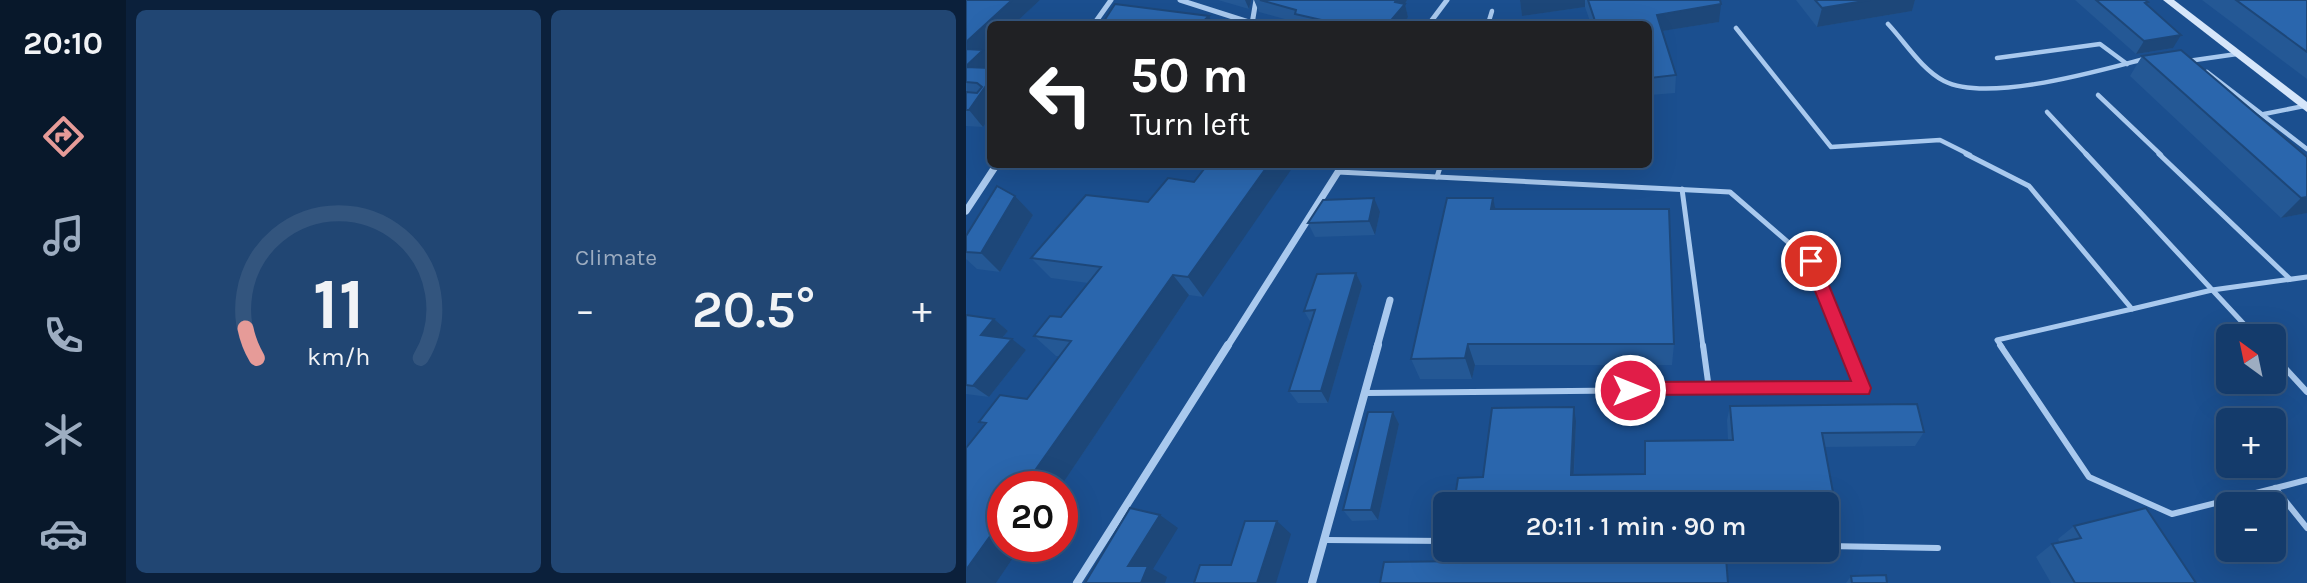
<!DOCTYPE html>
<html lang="en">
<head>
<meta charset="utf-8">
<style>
  body { margin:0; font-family:Karla,sans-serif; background:#214673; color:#f1f3f6; height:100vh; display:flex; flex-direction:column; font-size:26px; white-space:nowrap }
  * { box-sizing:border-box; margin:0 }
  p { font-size:23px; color:#9dadc1 }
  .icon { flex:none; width:38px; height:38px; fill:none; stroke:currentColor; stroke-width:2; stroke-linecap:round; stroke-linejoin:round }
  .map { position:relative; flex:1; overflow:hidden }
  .side { display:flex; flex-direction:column; gap:10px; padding:10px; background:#0b203b; width:840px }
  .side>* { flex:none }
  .banner { position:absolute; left:21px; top:21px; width:665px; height:147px; border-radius:10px; box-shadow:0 7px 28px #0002,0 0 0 2px #33557e; background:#202124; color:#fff; overflow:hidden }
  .needle { width:46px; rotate:327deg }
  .controls { position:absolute; left:1250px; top:324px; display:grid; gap:14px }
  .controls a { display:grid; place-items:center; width:70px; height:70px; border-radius:10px; background:#143b6b; box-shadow:0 7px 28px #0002,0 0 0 2px #33557e; font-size:35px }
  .speed { position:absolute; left:21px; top:471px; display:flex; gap:14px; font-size:35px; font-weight:700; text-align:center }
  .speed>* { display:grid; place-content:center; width:91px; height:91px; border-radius:50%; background:#143b6b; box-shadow:0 7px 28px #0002,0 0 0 2px #33557e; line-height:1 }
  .speed .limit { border:10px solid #d22; background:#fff; color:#111 }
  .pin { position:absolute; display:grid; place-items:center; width:60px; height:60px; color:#fff; margin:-30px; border:4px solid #fff; border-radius:50%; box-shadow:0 2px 7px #0007 }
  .me { position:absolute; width:77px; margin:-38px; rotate:90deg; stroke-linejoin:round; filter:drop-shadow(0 0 5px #0008) }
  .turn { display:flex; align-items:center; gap:24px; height:147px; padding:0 28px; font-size:32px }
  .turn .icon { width:91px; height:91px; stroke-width:2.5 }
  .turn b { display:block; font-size:49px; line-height:60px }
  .big { font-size:52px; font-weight:600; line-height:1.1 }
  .side .tile { flex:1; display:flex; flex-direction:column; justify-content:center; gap:10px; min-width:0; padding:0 24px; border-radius:10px; background:#214673 }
  .side .dial { align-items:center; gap:0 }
  .dial svg { height:182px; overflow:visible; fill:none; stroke:#33557e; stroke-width:7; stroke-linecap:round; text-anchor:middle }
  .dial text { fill:#f1f3f6; stroke:none }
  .heat { display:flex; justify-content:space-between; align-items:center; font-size:38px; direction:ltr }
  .side .tiles { flex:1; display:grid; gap:10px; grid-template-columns:repeat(2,1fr) }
  .trip { position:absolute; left:467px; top:492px; width:406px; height:70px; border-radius:10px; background:#143b6b; box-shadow:0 7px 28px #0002,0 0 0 2px #33557e; font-weight:600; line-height:70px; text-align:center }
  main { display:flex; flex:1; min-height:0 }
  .menu { display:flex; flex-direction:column; width:126px; justify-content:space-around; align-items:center; background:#08182b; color:#9dadc1 }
  .menu .icon { width:49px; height:49px }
  .menu .active { color:#e69b98 }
  .menu b { font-size:32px; color:#f1f3f6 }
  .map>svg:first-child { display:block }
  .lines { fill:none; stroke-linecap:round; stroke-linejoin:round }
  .lane-far2 { stroke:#a9c9ee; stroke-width:4.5 }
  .lane-far1 { stroke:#a9c9ee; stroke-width:5 }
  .lane { stroke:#a9c9ee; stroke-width:6 }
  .street-far2 { stroke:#a9c9ee; stroke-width:5 }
  .street-far1 { stroke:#a9c9ee; stroke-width:7 }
  .street { stroke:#a9c9ee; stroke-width:8 }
  .secondary { fill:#d6e6fa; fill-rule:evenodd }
  .wall { fill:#245895 }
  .shaded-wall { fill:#1d4779 }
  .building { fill:#2a66ad; stroke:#1d4779; stroke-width:2 }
  .route { fill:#e11d48; stroke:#92132f; stroke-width:2 }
</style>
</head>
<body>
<main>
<nav class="menu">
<b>20:10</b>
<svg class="icon active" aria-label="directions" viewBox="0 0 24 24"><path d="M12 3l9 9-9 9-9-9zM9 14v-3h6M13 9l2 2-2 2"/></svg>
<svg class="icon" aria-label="music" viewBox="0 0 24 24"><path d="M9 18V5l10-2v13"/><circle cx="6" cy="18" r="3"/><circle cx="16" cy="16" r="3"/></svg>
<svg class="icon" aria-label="phone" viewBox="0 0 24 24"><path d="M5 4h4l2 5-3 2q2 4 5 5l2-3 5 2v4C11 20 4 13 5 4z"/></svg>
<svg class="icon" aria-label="climate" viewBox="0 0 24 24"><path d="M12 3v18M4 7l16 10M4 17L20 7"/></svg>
<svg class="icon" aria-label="car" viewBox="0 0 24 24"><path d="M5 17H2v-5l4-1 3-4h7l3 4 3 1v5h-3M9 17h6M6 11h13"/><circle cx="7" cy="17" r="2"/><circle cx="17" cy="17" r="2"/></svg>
</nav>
<section class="side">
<div class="tiles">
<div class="tile dial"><svg viewBox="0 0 100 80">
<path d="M14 69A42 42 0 1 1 86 69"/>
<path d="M14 69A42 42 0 0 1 9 56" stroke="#e69b98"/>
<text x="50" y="56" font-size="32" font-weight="700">11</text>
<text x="50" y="72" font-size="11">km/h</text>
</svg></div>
<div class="tile"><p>Climate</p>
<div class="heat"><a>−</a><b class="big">20.5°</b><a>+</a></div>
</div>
</div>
</section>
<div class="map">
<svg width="1341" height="583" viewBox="0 0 1341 583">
  <rect width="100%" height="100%" fill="#1b4f8f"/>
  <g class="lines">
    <g class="lane-far2">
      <polyline points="522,24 526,11"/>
      <path d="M 922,24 C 939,42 956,70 978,81 C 1021,103 1132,71 1178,59"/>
      <polyline points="770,28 865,147 974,140 1004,155"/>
      <polyline points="1031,58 1134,44 1161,64"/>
      <polyline points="1222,61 1271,54"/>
      <polyline points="1241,72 1341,149"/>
      <polyline points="1132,95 1195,155"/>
      <polyline points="1081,112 1121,155"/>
      <polyline points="1298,114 1338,106"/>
    </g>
    <g class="lane-far1">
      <polyline points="1000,154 1063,186 1166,309 1246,290 1341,277"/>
      <polyline points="1120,154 1289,336"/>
      <polyline points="1193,154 1324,279"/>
      <polyline points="372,172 764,192 845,262 880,347"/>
      <polyline points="471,177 475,164"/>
      <polyline points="716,189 737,347"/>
      <polyline points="1036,347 1031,340 1166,309"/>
    </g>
    <g class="lane">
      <polyline points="737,345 743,389"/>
      <polyline points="1034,345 1123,477 1206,514 1341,480"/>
      <polyline points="1307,355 1341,392"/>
      <polyline points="400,393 897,388 879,345"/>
      <polyline points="1309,488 1341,528"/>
      <polyline points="360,540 480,541"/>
      <polyline points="861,546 972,548"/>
    </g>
    <g class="street-far2">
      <polyline points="214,0 289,24"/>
      <polyline points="128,24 145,0"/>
      <polyline points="286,24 290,0"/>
      <polyline points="463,24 481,0"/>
    </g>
    <g class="street-far1">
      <polyline points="0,211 31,164"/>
      <polyline points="261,347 377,164"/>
      <polyline points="411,347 424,300"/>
    </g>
    <g class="street">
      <polyline points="111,583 262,345"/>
      <polyline points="346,583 412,345"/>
    </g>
    <polygon class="secondary" points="1197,0 1208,0 1341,102 1341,112"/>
  </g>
  <g class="wall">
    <polygon points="0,0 74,0 48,24 24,24 24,47 19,52 17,127 0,126"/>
    <polygon points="252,0 285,0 283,9"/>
    <polygon points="288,0 441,0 439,4 442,17 437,24 333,24 333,23 293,12"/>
    <polygon points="554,0 754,0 753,22 696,31 710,75 709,93 684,95 682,90 682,24 625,24 619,7 556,16"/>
    <polygon points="830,0 949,0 946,11 851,27"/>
    <polygon points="1109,0 1179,0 1182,2 1180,4 1207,48 1170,54"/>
    <polygon points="1236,0 1341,0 1341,79"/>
    <polygon points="1176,56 1341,157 1341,213 1315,218 1164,76"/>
    <polygon points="682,123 685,136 685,156 682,156"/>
    <polygon points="518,164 529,164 527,171 519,170"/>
    <polygon points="49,196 67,215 34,272 11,269 0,259 0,236"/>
    <polygon points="527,198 529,209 708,344 706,365 509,365 506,379 454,379 445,359"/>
    <polygon points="182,202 237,297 223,295 30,583 0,583 18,425 13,422 61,399 94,356 90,356 68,336 95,317 122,283 85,278 65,258"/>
    <polygon points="414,212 409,235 349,237 342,223"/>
    <polygon points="390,273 396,286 362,403 332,403 323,391 345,323 338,311"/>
    <polygon points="0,315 28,319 42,331 37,337 60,350 23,397 0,394"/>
    <polygon points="764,406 958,432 949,446 859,447 869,503 862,516 861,504 517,477 610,422 608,475 679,474 762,440 761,420"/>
    <polygon points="427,412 433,424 412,520 386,521 377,510"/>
    <polygon points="1108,526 1230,583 1085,583 1070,557 1086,544 1094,543 1092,539"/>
    <polygon points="885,576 921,583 880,583"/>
  </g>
  <g class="shaded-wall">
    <polygon points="46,0 74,0 48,24 24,24 24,47 19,52 24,59 24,72 0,67 0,42"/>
    <polygon points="279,0 285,0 283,9"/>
    <polygon points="430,0 441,0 439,4 442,17 437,24 422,24"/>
    <polygon points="554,0 619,0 619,7 556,16"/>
    <polygon points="904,0 949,0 946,11 851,27 856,8"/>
    <polygon points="755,4 753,22 690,32 691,15"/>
    <polygon points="243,16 247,24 234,24"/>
    <polygon points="1215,35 1207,48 1170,54 1178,41"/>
    <polygon points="24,80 24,116 17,127 3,110"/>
    <polygon points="303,164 329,164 237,297 222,277"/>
    <polygon points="49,196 67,215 34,272 15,253"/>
    <polygon points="1341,197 1341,213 1315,218 1335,198"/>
    <polygon points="408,198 414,212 409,235 403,221"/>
    <polygon points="527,198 532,221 525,209"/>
    <polygon points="390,273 396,286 362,403 355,391"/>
    <polygon points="207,275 223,295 95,486 58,486"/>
    <polygon points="28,319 42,331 29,346 15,335"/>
    <polygon points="46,339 60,350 23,397 7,386"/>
    <polygon points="502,344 509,365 506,379 499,358"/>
    <polygon points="608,407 610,422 607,489 605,475"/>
    <polygon points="427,412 433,424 412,520 405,510"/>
    <polygon points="194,515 212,528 187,569 201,577 199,583 175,583 162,566"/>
    <polygon points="37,518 37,546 55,546 30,583 0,583 0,570"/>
    <polygon points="311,521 325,534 310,583 291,583"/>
  </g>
  <g class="building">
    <polygon points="0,0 46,0 0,42"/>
    <polygon points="294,0 430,0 429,2 439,4 422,24 373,24 329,14 330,10"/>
    <polygon points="622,0 754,0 755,4 691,15 710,75 684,78 682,72 682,24 669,24 669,23 660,24 630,24"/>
    <polygon points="849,0 904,0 856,8"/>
    <polygon points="1130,0 1179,0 1182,2 1179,3 1215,35 1178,41"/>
    <polygon points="1270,0 1341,0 1341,52"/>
    <polygon points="149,4 243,16 234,24 136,24"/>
    <polygon points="0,49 17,50 0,66"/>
    <polygon points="1215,50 1341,157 1341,197 1335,198 1176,56"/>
    <polygon points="0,67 24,68 24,80 3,110 0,110 0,92 11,93 16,87 11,83 0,82"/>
    <polygon points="682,123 685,136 682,136"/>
    <polygon points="242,164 303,164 222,277 207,275 58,486 37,486 37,518 0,570 0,448 20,423 13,422 34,395 61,399 105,341 68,336 84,316 95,317 135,267 65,258 120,195 182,202 202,178 228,182"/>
    <polygon points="31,186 49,196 15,253 0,252 0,236"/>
    <polygon points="408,198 403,221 342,223 357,200"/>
    <polygon points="481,198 527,198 525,209 703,209 708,344 502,344 499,358 445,359"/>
    <polygon points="390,273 355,391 323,391 349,310 338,311 351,274"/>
    <polygon points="0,315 28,319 15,335 46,339 7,386 0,385"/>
    <polygon points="951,404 958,432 856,433 869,503 488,504 492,478 517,477 526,408 608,407 605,475 679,474 679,441 767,440 764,406"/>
    <polygon points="402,412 427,412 405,510 377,510"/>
    <polygon points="164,508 194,515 162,566 182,566 175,583 119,583"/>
    <polygon points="1180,508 1230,583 1109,583 1086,544 1115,538 1108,526"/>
    <polygon points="279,521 311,521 291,583 228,583 234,565 265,565"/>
    <polygon points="760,558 762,583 414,583 418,562"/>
    <polygon points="920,575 921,583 886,583 885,576"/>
  </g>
  <polygon class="route" points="845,256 853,261 905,388 903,394 658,395 655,390 658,385 664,382 885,381 837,261"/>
</svg>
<div class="controls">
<a><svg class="needle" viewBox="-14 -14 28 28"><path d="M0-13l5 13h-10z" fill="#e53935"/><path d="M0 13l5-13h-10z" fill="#9dadc1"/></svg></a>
<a>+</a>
<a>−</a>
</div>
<div class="speed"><div class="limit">20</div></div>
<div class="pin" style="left:845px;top:261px;background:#d93025"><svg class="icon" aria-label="arrive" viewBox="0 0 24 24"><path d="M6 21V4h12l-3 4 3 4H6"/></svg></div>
<svg class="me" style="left:664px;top:390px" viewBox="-20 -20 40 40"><circle r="17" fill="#e11d48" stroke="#fff" stroke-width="3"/><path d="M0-11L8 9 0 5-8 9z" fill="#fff"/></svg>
<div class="trip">20:11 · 1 min · 90 m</div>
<div class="banner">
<div class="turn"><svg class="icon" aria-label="left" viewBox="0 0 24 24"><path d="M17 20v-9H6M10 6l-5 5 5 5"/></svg><div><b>50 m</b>Turn left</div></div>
</div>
</div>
</main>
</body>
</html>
